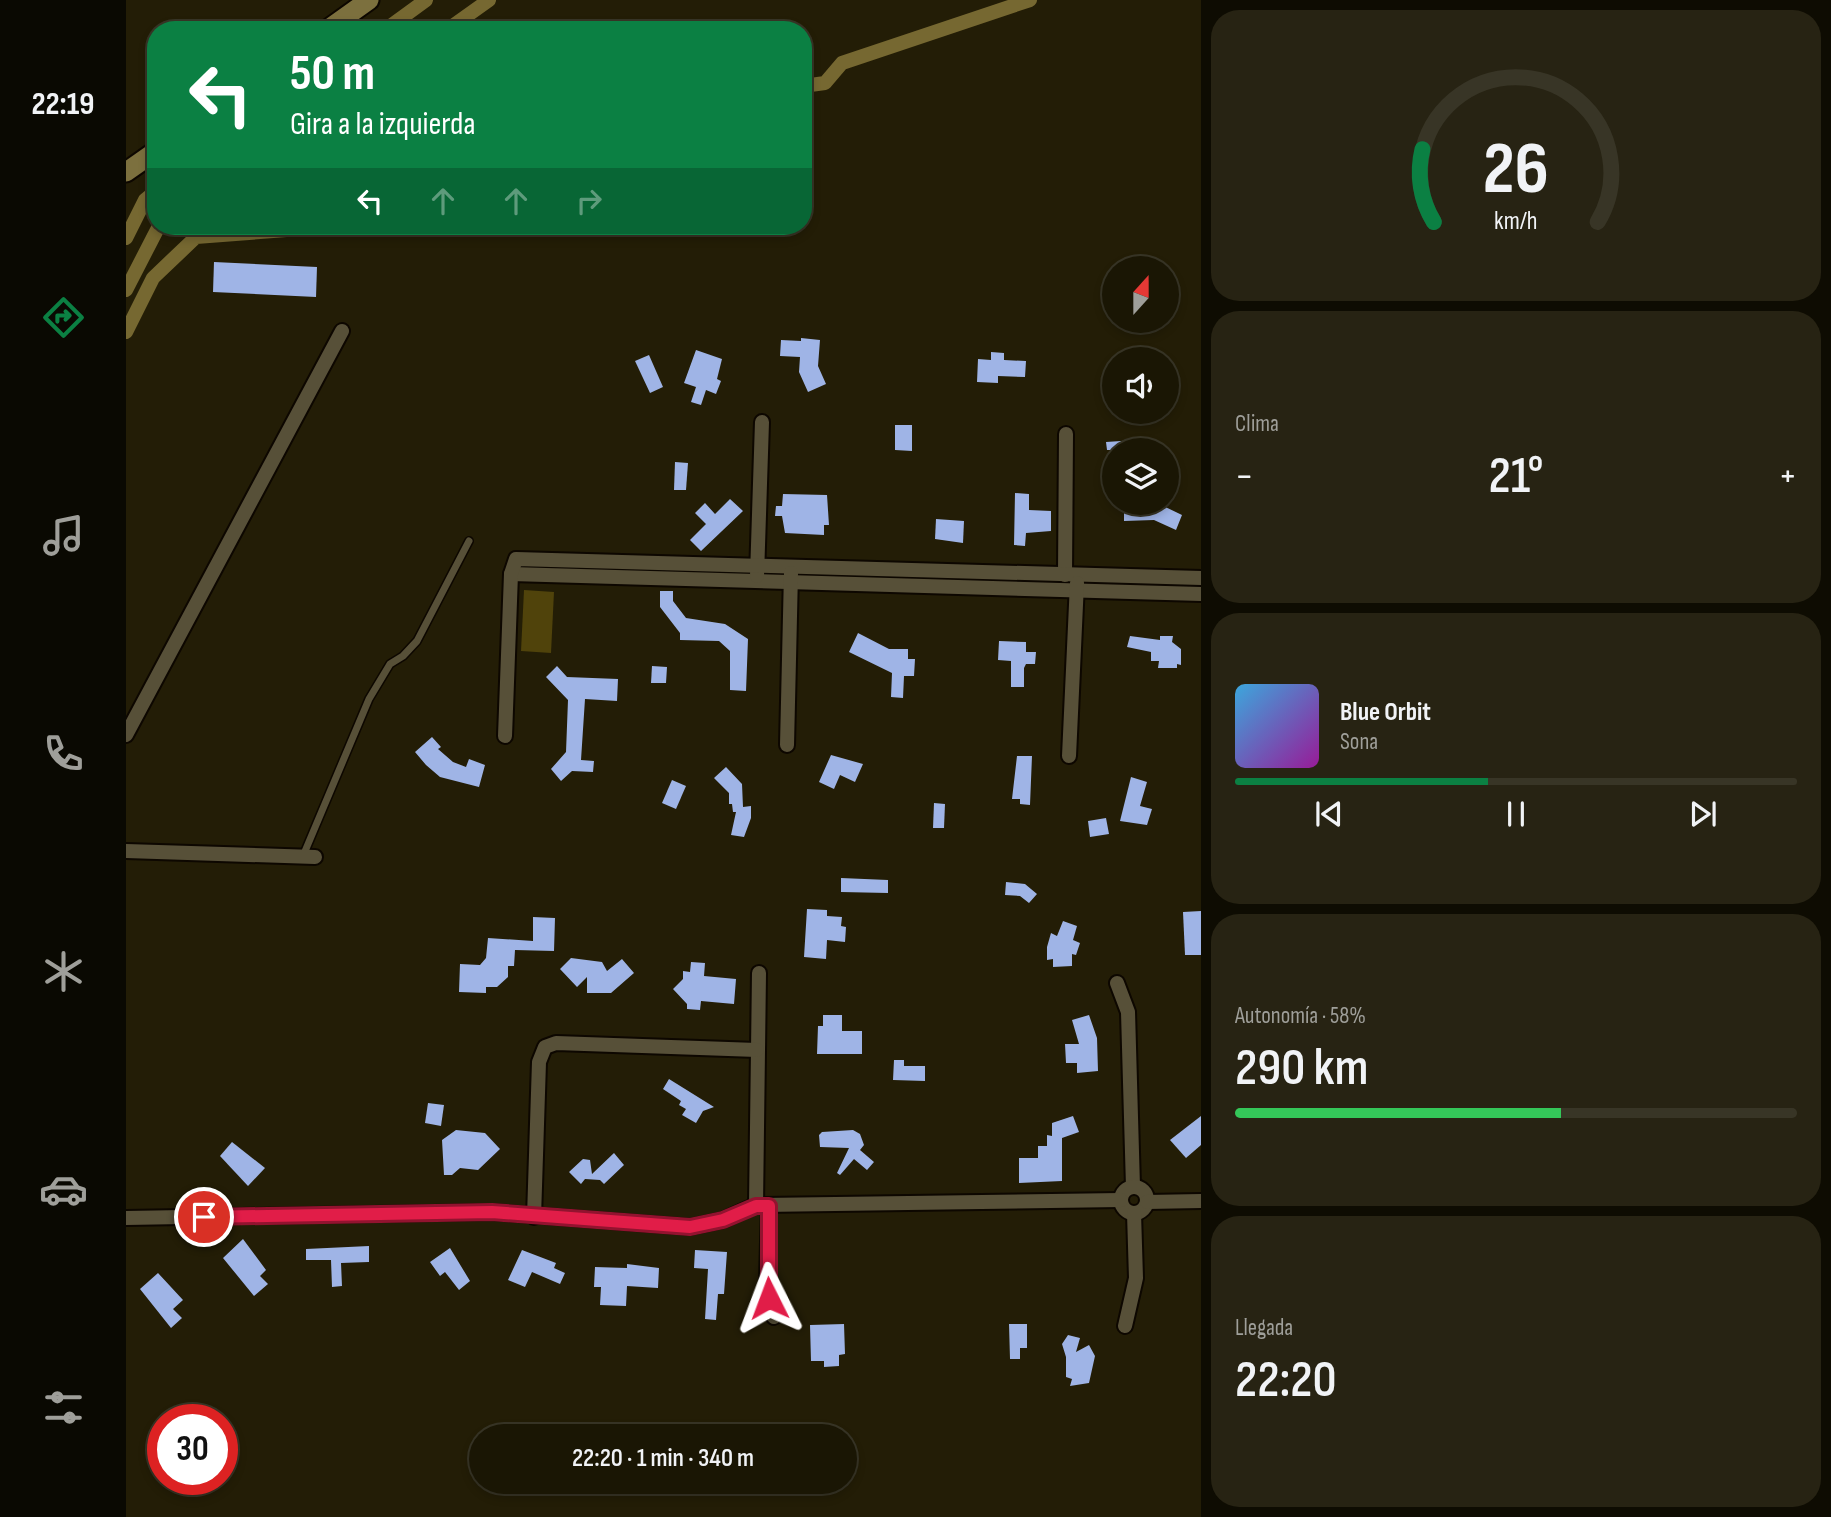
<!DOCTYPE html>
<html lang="es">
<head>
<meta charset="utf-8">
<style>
  body { margin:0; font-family:"Sofia Sans Condensed",sans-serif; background:#272313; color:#f1f3f6; height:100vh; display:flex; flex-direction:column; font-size:26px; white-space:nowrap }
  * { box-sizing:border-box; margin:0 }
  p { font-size:23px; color:#9f9f9a }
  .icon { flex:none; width:38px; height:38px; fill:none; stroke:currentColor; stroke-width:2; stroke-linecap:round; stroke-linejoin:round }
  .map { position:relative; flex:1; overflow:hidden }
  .details { display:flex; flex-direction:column; gap:10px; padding:10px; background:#0e0c02; width:630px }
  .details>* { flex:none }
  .banner { position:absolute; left:21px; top:21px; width:665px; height:214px; border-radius:28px; box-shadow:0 4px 10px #0003,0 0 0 2px #383526; background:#0b8043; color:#fff; overflow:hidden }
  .needle { width:46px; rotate:21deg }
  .controls { position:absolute; left:976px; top:256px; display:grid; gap:14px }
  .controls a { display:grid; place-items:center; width:77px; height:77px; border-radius:50%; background:#1a1604; box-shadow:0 4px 10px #0003,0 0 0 2px #383526; font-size:35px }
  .speed { position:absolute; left:21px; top:1404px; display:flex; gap:14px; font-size:35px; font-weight:700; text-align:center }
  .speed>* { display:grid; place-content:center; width:91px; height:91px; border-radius:50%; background:#1a1604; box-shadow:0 4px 10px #0003,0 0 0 2px #383526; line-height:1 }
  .speed .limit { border:10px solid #d22; background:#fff; color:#111 }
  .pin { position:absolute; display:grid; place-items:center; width:60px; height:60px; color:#fff; margin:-30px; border:4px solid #fff; border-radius:50%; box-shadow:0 2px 7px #0007 }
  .me { position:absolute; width:77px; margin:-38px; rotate:357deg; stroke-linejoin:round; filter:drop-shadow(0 0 5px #0008) }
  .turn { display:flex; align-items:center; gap:24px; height:147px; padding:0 28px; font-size:32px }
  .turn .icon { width:91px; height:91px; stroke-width:2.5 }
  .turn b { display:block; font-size:49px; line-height:60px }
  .lanes { display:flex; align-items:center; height:66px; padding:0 28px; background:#0003; justify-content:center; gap:35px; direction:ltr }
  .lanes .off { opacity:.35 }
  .big { font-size:52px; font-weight:600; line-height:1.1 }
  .details .widget { flex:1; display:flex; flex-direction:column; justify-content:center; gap:10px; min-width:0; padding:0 24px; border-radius:28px; background:#272313 }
  .details .dial { align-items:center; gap:0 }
  .dial svg { height:182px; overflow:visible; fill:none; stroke:#383526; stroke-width:7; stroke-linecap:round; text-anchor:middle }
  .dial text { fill:#f1f3f6; stroke:none }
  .song { display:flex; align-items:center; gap:21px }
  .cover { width:84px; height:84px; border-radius:10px; background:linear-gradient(135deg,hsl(200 70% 55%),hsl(300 70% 35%)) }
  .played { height:7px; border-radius:4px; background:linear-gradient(90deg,#0b8043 45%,#383526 45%) }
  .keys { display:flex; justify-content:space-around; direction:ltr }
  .heat { display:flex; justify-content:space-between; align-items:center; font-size:38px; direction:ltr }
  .charge { height:10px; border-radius:5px; background:linear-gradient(90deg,#34c759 58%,#383526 0) }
  .trip { position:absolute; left:343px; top:1424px; width:388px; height:70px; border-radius:35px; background:#1a1604; box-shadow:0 4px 10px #0003,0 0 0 2px #383526; font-weight:600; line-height:70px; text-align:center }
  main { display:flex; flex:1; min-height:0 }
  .tab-bar { display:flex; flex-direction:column; width:126px; justify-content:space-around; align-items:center; background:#0a0902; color:#9f9f9a }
  .tab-bar .icon { width:49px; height:49px }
  .tab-bar .selected { color:#0b8043 }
  .tab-bar b { font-size:32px; color:#f1f3f6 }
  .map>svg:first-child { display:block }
  .green { fill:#50430b }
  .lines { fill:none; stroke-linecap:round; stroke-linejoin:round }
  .canal { stroke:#766831; stroke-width:14 }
  .building { fill:#9fb4e6 }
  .service-casing { stroke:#0d0700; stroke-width:10 }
  .minor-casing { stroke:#0d0700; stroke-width:18 }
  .secondary-casing { stroke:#0d0700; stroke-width:23 }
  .service { stroke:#575038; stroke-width:7 }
  .minor { stroke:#575038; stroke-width:14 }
  .secondary { stroke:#7c703e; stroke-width:19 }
  .route-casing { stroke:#92132f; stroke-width:18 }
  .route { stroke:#e11d48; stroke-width:12 }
</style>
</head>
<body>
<main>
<nav class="tab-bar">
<b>22:19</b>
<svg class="icon selected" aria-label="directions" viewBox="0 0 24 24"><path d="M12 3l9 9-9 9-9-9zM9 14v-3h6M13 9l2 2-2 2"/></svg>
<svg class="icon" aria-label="music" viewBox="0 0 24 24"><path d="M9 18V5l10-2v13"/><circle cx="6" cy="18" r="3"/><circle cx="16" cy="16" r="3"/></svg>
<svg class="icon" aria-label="phone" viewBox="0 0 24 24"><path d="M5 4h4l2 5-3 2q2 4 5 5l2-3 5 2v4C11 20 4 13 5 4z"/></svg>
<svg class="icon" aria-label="climate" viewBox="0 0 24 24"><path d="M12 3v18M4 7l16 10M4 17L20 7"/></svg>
<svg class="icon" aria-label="car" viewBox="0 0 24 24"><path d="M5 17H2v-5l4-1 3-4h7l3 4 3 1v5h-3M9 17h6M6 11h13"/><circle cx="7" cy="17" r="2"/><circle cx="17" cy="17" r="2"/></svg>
<svg class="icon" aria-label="filters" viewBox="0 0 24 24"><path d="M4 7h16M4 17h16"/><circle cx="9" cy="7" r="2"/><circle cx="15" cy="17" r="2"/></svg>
</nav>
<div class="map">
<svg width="1075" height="1517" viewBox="0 0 1075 1517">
  <rect width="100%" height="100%" fill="#231d06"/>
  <polygon class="green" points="398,590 428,592 425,653 395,651"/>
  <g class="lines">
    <g class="canal">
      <polyline points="259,30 300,0"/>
      <polyline points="321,30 363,0"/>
      <polyline points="677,86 699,83 716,63 904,0"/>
      <polyline points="0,238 19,200 30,191"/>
      <polyline points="0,290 33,226"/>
      <polyline points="0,332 27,278 70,237 213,226"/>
    </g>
  </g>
  <g class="building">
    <polygon points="88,262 191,267 190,297 87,292"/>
    <polygon points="675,338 694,340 692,366 700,384 682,392 673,372 674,357 654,356 655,340 675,341"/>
    <polygon points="570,350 596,359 591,379 595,381 590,394 580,390 575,405 565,402 570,387 558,383"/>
    <polygon points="865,352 878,353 878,360 900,361 899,377 872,376 872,383 851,382 852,359 865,360"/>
    <polygon points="523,355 537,387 524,393 509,361"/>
    <polygon points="769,425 786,425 786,451 769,450"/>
    <polygon points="1010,440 1011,450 981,450 980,442"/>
    <polygon points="549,462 562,463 560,490 548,490"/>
    <polygon points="889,493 903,494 903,510 925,511 925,531 900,533 899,546 888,545"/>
    <polygon points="657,494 701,495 703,525 698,525 698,535 659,533 656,516 649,516 650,506 656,506"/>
    <polygon points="604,499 617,511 575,551 564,540 580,524 569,513 579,503 589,514"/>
    <polygon points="1007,502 1029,502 1056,515 1050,530 1028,520 998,521 998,509 1007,509"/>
    <polygon points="810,519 838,521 837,543 809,539"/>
    <polygon points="534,591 547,591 547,601 560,618 599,624 622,639 620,691 604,690 604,651 593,641 554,640 554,633 534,607"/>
    <polygon points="732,633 763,649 782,649 782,659 789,659 788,676 778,676 777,698 765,697 766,673 723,652"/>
    <polygon points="1004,636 1034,640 1034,636 1047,636 1046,642 1055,649 1055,665 1051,664 1051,668 1032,668 1033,661 1025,661 1025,652 1001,647"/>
    <polygon points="873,641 900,642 900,652 910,652 909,664 900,664 898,668 898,687 885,687 885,661 872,660"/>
    <polygon points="431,666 441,677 492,679 491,701 459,699 455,760 468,761 467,772 446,771 435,781 425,769 440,752 442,700 420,677"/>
    <polygon points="526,666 541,667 540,683 525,683"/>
    <polygon points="306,737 315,747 312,749 327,762 340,767 343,759 359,765 353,787 314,777 300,765 289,752"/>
    <polygon points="705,755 737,764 729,782 714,775 708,789 693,782"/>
    <polygon points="891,756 906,756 904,805 894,804 894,799 886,799"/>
    <polygon points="600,767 616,784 617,807 625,806 625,818 618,837 605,835 610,812 607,812 606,804 603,804 603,793 588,778"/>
    <polygon points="1005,777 1021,782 1014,806 1026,809 1021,825 994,821"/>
    <polygon points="546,780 560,786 550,809 536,803"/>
    <polygon points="808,803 819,804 818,828 807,828"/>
    <polygon points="980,818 983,834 964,837 962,821"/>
    <polygon points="715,878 762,880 762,893 715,892"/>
    <polygon points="880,882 899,884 911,894 903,903 894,896 879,895"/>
    <polygon points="681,909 701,910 701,916 716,917 715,926 720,927 719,942 701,940 700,959 678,957"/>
    <polygon points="1075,911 1075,955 1059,955 1057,912"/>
    <polygon points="407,917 429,918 428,951 389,950 388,966 382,966 382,977 371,987 360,987 360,993 333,992 334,964 354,965 360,958 362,938 407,941"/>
    <polygon points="937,921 951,926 947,940 954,943 950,955 946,954 946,966 927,967 927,959 921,960 921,947 925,933 931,936"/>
    <polygon points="445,958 476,962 481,971 496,959 508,973 485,993 461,993 461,977 451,987 434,969"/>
    <polygon points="565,962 579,963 578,976 610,979 608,1004 575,1001 574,1010 561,1009 561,1004 547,989 557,979 557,971 564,972"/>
    <polygon points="697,1015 716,1015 716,1031 736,1031 736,1054 691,1054 692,1026 697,1026"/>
    <polygon points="963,1015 971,1038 972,1071 951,1073 951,1063 940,1063 939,1044 953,1044 946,1020"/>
    <polygon points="768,1060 778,1060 778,1066 799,1066 799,1081 767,1080"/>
    <polygon points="543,1079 588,1107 577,1111 570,1123 556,1115 560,1109 553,1105 555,1101 537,1089"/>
    <polygon points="302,1103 318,1105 315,1126 299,1123"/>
    <polygon points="947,1116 953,1132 936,1138 936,1181 893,1183 893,1158 912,1158 912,1146 921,1146 921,1135 926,1136 926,1123"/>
    <polygon points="1075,1116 1075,1145 1060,1158 1044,1140"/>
    <polygon points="330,1130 359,1133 374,1149 352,1170 334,1168 326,1175 318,1175 316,1140"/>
    <polygon points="727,1130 734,1134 738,1145 734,1150 748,1162 741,1170 728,1159 714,1175 711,1173 723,1148 694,1147 693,1135 696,1132"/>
    <polygon points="106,1142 139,1168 122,1186 94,1156"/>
    <polygon points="488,1153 498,1165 478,1184 474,1180 459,1179 455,1184 443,1172 457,1159 464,1160 466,1174"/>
    <polygon points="117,1239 140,1270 134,1276 142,1284 128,1296 97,1258"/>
    <polygon points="243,1246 243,1262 215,1263 216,1286 206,1287 205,1260 180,1260 180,1249"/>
    <polygon points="324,1248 344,1281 333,1290 319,1272 314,1276 304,1262"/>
    <polygon points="396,1250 430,1263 428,1268 439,1273 434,1284 406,1272 399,1287 382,1280"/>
    <polygon points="569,1250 601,1252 598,1294 592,1294 590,1320 579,1319 582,1269 568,1268"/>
    <polygon points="501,1264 533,1268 532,1288 501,1286 500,1306 474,1305 475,1287 468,1287 469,1267 501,1268"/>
    <polygon points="32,1273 57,1300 47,1309 56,1318 45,1328 14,1289"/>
    <polygon points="718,1324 719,1354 713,1355 713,1366 698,1367 698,1361 685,1361 684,1325"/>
    <polygon points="883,1324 901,1324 901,1348 894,1348 894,1359 884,1359"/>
    <polygon points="942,1335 954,1338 950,1352 963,1345 969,1356 963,1383 944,1386 946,1379 940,1377 940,1357 936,1344"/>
  </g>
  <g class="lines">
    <g class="service-casing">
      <polyline id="service" points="177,856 243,699 264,664 277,656 291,641 343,541"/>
    </g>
    <g class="minor-casing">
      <g id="minor">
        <polyline points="385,574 1075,594"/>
        <polyline points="939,575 940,434"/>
        <polyline points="631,576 636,422"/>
        <polyline points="0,735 216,331"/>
        <polyline points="379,736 385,574 390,559 1075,578"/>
        <polyline points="661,745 665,573"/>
        <polyline points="943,756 951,583"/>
        <polyline points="0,851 189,857"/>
        <polyline points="991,983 1002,1012 1007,1187"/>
        <circle cx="1008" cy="1200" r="13"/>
        <polyline points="1021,1202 1075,1201"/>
        <polyline points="630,1205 633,973"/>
        <polyline points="643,1206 641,1279 648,1317"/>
        <polyline points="408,1217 413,1062 419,1047 430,1043 631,1050"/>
        <polyline points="0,1218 366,1212 564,1227 597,1220 630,1205 995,1200"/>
        <polyline points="999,1326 1010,1278 1008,1213"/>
      </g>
    </g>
    <g class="secondary-casing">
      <g id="secondary">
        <polyline points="201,30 243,0"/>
        <polyline points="0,172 30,151"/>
      </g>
    </g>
    <use href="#service" class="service"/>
    <use href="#minor" class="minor"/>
    <use href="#secondary" class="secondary"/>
  </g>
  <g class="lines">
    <g class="route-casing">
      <polyline id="route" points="78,1217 366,1212 564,1227 597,1220 630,1206 643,1206 643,1298"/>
    </g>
    <use href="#route" class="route"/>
  </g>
</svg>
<div class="controls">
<a><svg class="needle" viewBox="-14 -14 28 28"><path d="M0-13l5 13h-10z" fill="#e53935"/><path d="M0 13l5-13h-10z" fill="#9f9f9a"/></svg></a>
<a><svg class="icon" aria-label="sound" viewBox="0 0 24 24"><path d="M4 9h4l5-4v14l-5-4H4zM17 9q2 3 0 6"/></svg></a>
<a><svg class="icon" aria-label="layers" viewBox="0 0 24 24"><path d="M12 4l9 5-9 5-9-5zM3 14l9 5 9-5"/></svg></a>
</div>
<div class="speed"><div class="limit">30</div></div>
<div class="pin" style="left:78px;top:1217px;background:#d93025"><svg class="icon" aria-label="arrive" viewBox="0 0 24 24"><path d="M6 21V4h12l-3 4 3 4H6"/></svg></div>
<svg class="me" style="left:643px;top:1298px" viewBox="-20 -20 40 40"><path d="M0-17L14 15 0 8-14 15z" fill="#e11d48" stroke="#fff" stroke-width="4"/></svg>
<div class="trip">22:20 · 1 min · 340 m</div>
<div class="banner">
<div class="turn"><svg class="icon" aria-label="left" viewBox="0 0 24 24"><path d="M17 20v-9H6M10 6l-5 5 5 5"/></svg><div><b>50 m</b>Gira a la izquierda</div></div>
<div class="lanes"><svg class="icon" aria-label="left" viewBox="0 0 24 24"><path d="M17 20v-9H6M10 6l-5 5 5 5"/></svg><svg class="icon off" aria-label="ahead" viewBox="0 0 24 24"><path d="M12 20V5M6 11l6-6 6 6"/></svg><svg class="icon off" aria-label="ahead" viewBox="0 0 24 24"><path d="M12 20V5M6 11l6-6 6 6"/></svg><svg class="icon off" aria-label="right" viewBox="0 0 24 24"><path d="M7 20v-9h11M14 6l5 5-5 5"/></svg></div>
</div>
</div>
<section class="details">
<div class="widget dial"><svg viewBox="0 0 100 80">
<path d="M14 69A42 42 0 1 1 86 69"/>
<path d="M14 69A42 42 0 0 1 9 37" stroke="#0b8043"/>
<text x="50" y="56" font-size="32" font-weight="700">26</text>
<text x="50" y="72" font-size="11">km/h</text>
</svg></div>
<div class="widget"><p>Clima</p>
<div class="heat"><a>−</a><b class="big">21°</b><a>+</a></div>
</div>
<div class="widget">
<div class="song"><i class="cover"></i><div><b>Blue Orbit</b><p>Sona</p></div></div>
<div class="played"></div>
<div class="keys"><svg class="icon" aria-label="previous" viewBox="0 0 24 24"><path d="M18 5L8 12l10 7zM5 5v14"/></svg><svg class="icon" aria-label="pause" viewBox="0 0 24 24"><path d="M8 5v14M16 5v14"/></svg><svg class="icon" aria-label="next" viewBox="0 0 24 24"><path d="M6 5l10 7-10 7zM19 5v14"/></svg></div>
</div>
<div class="widget"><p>Autonomía · 58%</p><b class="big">290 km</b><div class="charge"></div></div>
<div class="widget"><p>Llegada</p><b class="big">22:20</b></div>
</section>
</main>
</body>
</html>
